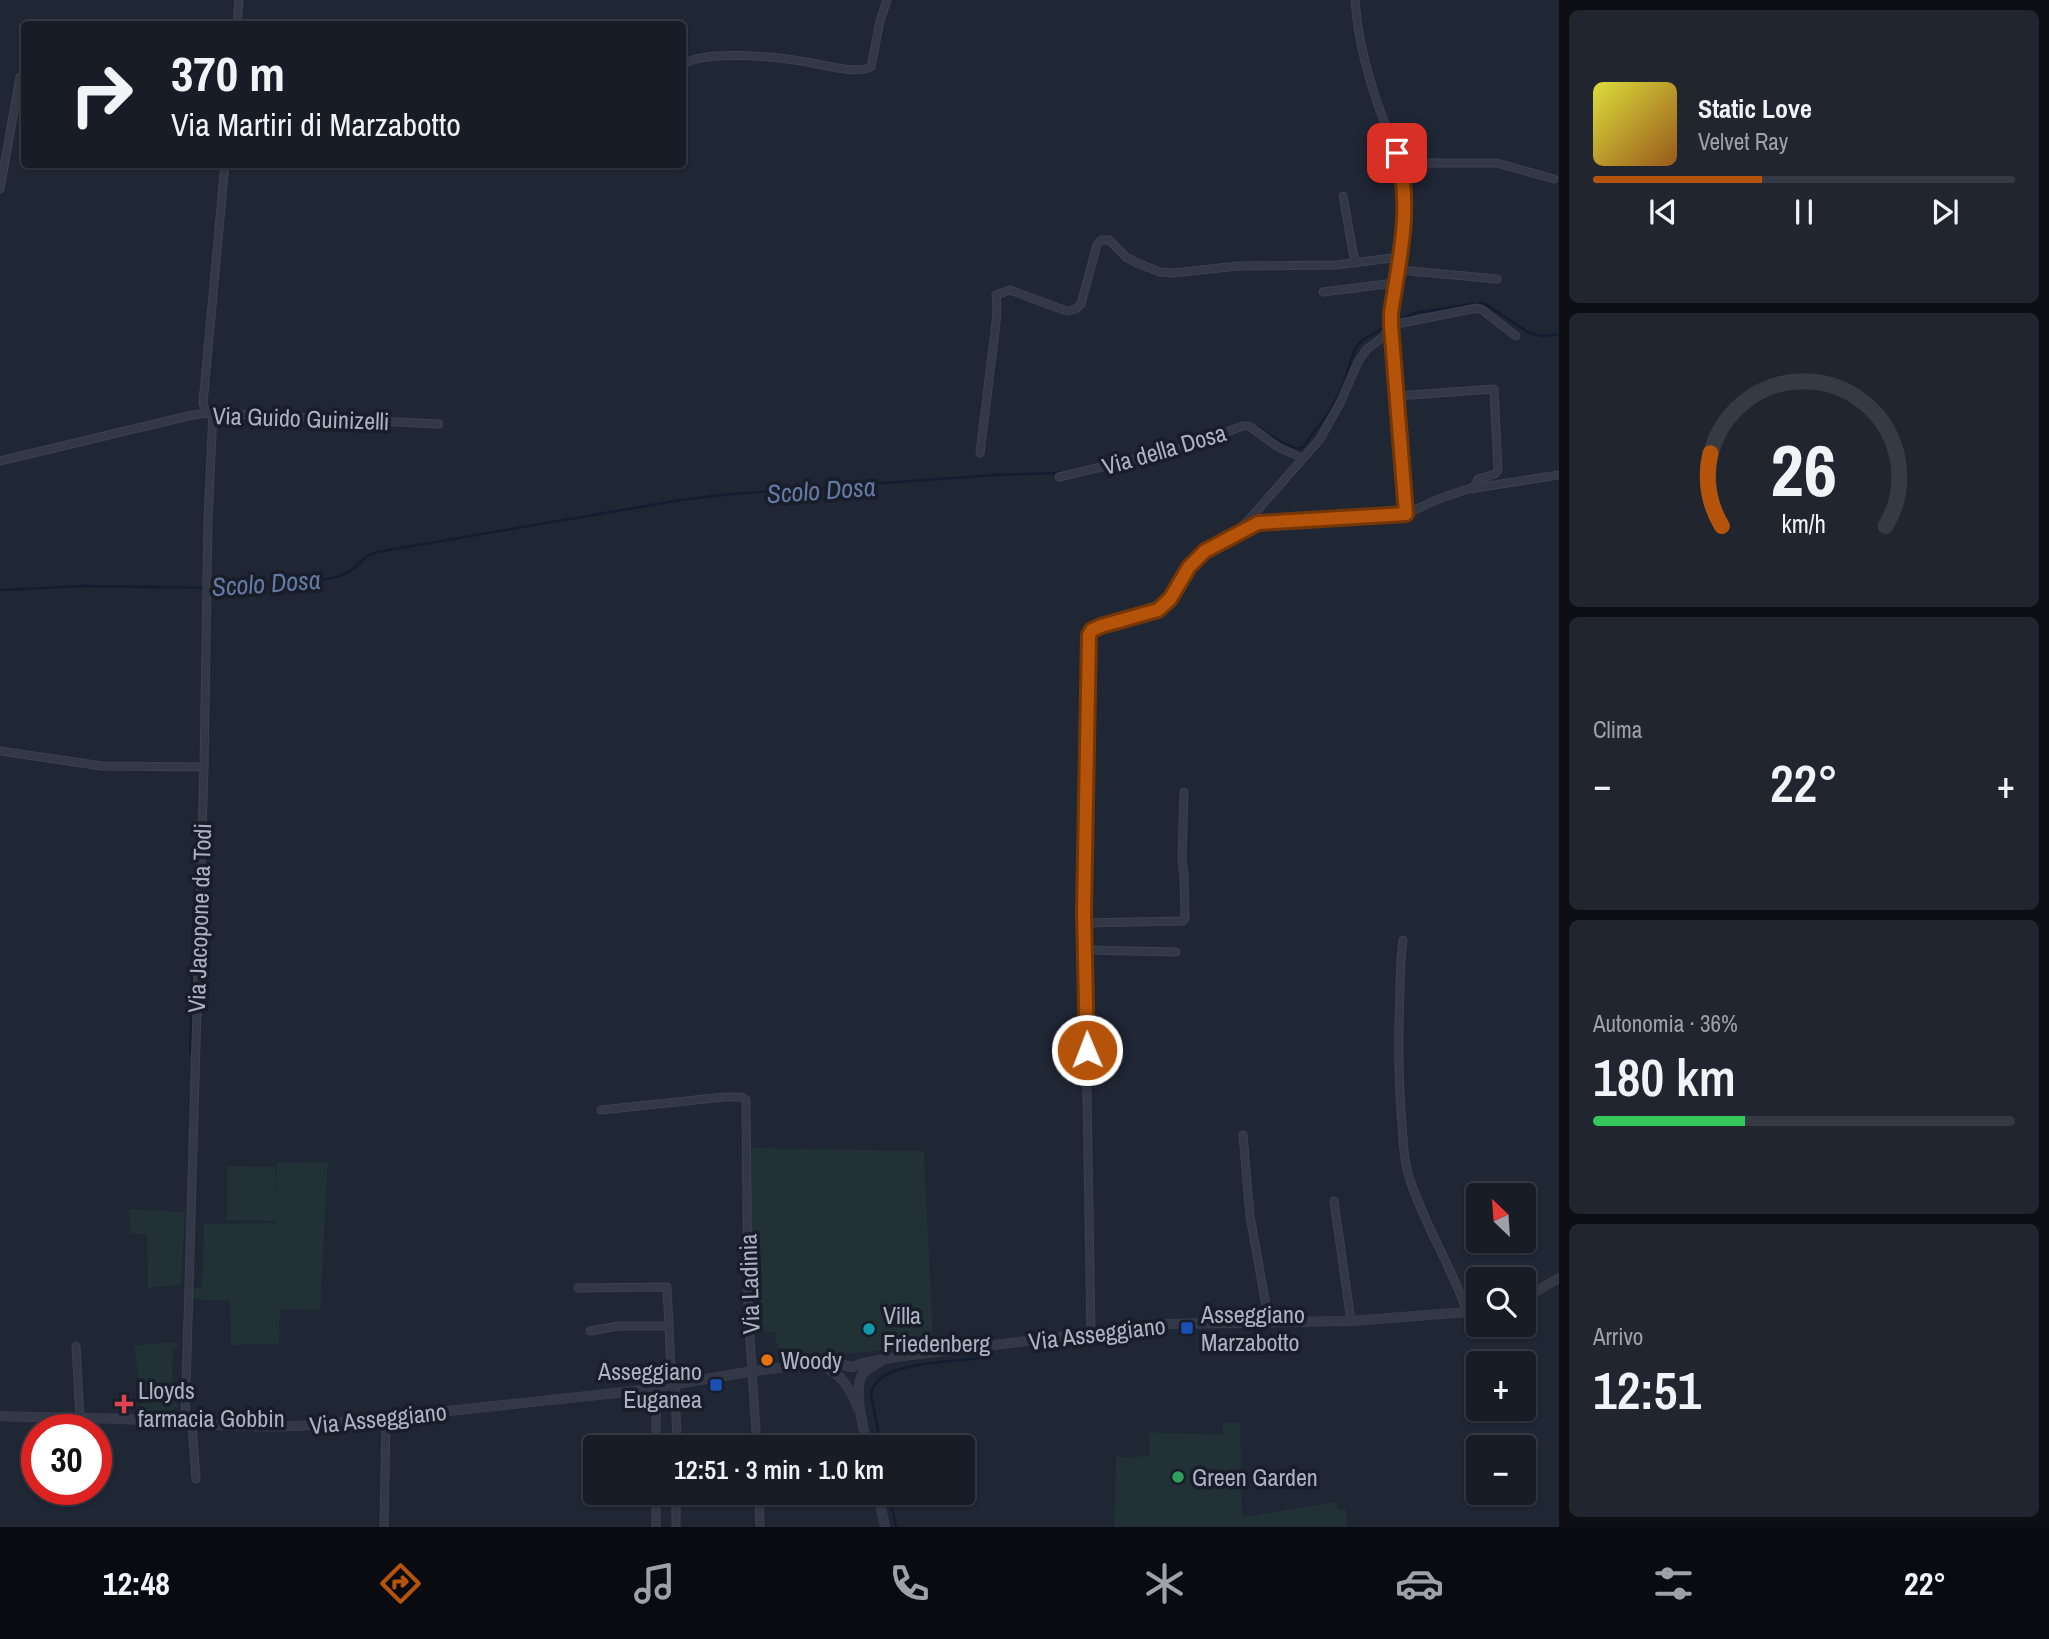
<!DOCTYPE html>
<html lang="it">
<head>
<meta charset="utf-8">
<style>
  body { margin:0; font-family:"Archivo Narrow",sans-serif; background:#20252f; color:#f1f3f6; height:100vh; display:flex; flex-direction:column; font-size:26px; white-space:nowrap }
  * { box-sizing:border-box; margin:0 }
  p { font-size:23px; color:#9ea1a7 }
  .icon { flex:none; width:38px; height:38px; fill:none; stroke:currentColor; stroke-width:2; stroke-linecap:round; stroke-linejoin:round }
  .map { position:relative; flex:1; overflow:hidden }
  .details { display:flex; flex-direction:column; gap:10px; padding:10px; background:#0d0f15; width:490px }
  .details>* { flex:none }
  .hud { position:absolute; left:21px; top:21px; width:665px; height:147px; border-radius:7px; box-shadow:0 2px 5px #0004,0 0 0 2px #363a44; background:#171c27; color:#f1f3f6; overflow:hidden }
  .needle { width:46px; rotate:335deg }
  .fabs { position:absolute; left:1466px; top:1183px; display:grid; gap:14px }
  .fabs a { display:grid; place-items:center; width:70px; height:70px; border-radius:7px; background:#171c27; box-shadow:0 2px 5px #0004,0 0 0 2px #363a44; font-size:35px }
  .speed { position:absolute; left:21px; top:1414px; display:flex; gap:14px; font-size:35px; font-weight:700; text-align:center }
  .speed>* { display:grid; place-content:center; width:91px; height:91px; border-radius:50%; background:#171c27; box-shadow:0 2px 5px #0004,0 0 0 2px #363a44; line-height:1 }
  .speed .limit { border:10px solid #d22; background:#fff; color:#111 }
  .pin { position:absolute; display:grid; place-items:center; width:60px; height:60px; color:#fff; margin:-30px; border-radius:14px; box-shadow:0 4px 10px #0006 }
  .me { position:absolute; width:77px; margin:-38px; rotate:359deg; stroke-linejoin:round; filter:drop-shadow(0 0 5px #0008) }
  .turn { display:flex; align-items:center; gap:24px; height:147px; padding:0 35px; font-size:32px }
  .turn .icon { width:91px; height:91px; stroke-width:2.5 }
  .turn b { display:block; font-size:49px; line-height:60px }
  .big { font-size:52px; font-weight:600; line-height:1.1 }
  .details .card { flex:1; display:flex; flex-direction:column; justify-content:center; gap:10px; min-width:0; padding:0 24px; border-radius:10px; background:#20252f }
  .details .dial { align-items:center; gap:0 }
  .dial svg { height:182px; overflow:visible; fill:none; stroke:#363a44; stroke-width:7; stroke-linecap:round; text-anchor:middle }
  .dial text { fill:#f1f3f6; stroke:none }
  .song { display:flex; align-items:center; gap:21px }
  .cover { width:84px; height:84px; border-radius:10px; background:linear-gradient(135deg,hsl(60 70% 55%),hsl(30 70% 35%)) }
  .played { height:7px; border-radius:4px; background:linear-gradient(90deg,#b45309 40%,#363a44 40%) }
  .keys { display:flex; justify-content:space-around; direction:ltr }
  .heat { display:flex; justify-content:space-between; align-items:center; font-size:38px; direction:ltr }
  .charge { height:10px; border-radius:5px; background:linear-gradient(90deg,#34c759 36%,#363a44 0) }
  .trip { position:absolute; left:583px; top:1435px; width:392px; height:70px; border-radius:7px; background:#171c27; box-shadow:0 2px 5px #0004,0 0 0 2px #363a44; font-weight:600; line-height:70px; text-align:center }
  .dock { display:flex; height:112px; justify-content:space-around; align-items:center; background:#090b10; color:#9ea1a7 }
  .dock .icon { width:49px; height:49px }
  .dock .selected { color:#b45309 }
  .dock b { font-size:32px; color:#f1f3f6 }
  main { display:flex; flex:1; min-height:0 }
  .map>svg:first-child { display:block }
  .green { fill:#213136 }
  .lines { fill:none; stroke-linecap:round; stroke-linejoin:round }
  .stream { stroke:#131d31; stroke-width:2.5 }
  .minor-casing { stroke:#3c414f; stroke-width:9 }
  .tertiary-casing { stroke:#3c414f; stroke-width:10 }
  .minor { stroke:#323845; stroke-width:7 }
  .tertiary { stroke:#323845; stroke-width:9 }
  .route-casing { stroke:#753606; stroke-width:18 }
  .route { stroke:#b45309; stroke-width:12 }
  .transit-dot { fill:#1a4fb4; stroke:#181d29; stroke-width:2.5 }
  .culture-dot { fill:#0f9aa8; stroke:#181d29; stroke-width:2.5 }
  .food-dot { fill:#e8710a; stroke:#181d29; stroke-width:2.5 }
  .health-dot { fill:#e0444e; stroke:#181d29; stroke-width:2.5 }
  .leisure-dot { fill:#2e9e5b; stroke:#181d29; stroke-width:2.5 }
  .labels { text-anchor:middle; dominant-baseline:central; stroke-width:7; stroke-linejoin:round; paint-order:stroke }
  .street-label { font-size:24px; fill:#acb2c3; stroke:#181d29 }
  .poi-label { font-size:24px; fill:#acb2c3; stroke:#181d29; text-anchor:start }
  .water-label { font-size:26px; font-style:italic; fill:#6479a2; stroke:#181d29 }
</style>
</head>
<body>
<main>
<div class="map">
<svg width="1559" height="1527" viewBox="0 0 1559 1527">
  <rect width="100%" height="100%" fill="#1f2634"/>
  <g class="green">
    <polygon points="747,1148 924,1151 933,1341 929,1346 779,1360 775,1332 757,1331"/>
    <polygon points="328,1162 320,1310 280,1309 279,1344 231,1345 230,1301 192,1299 193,1288 202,1287 204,1224 275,1223 276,1221 227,1220 227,1166 276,1167 275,1212 277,1163"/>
    <polygon points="129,1209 185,1212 181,1285 148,1288 147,1235 130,1233"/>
    <polygon points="178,1342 178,1347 173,1348 172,1389 176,1390 177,1407 167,1415 141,1414 135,1345"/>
    <polygon points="1223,1423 1240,1423 1242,1517 1336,1502 1338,1510 1346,1509 1347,1527 1114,1527 1116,1457 1150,1456 1150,1432 1223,1435"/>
  </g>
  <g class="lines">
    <g class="stream">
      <polyline points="1394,320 1420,312 1480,303 1487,305 1529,333 1543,336 1559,334"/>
      <path d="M 1222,430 L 1248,422 C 1267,431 1277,443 1298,449 L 1303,447 L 1331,409 L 1343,386 L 1355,348 L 1363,340 L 1389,324"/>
      <polyline points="1169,447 1186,443"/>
      <polyline points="0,590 84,586 218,588 317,581 340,576 353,569 367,556 377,552 681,500 732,494 995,475 1061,473"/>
      <polyline points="195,908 195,885"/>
      <polyline points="190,1053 194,912"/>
      <path d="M 881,1447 L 871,1394 C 875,1361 954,1362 980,1358"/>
      <polyline points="889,1493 896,1527"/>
    </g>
    <g class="minor-casing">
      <g id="minor">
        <polyline points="237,24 239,0"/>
        <path d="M 682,64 C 710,49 782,57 812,63 C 829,66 855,74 871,67 L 880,21 L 887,0"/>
        <polyline points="1400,163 1497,163 1554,179"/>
        <polyline points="0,189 20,77"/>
        <polyline points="1343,196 1355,263"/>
        <polyline points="1399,270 1497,279"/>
        <polyline points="1323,292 1395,283"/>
        <polyline points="1391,325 1477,308 1481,309 1516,336"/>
        <polyline points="1397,396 1494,389 1498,470 1495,474 1478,479 1473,489"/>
        <polyline points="206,413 203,403 225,164"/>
        <polyline points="980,453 996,323 997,304 996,295 1010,290 1061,309 1068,311 1076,309 1081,304 1097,245 1101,240 1109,240 1126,257 1137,263 1160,272 1173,273 1238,266 1336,265 1400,257"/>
        <polyline points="0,461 188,416 206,413 439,424"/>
        <polyline points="1059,477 1182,448 1243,426 1249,426 1278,447 1302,458"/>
        <polyline points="1406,514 1436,500 1468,489 1559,475"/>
        <path d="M 1238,533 L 1261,523 L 1406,514 L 1391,325 L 1391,313 C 1399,264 1410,214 1400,164 C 1397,150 1390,138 1385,124 C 1370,85 1358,42 1355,0"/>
        <polyline points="0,751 102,766 204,767"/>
        <polyline points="1084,923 1183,921 1185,918 1184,875 1182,859 1184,792"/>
        <path d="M 1403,940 L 1401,958 C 1399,1013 1397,1068 1402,1123 C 1403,1142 1404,1162 1410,1180 C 1425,1226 1452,1267 1467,1312"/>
        <polyline points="1085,950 1176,952"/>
        <polyline points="601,1110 724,1097 742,1097 746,1100 748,1308 757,1447"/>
        <polyline points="1243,1135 1250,1216 1269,1322"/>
        <polyline points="1334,1201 1351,1321"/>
        <polyline points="578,1288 667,1287 671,1367 675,1384 677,1447"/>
        <polyline points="590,1331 619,1326 669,1326"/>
        <polyline points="1091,1333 1084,913 1089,635 1092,630 1101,626 1148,614 1162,607 1169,599 1189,567 1205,551 1232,537 1254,514 1320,439 1340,403 1358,362 1367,349 1383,337 1391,325"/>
        <polyline points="76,1346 80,1418"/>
        <polyline points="185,1424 204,767 208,520 213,413"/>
        <polyline points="192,1424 196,1479"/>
        <polyline points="656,1447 656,1388"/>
        <polyline points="759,1493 760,1527"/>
        <polyline points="384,1527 386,1418"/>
        <polyline points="656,1527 656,1493"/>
        <polyline points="676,1527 676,1493"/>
      </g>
    </g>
    <g class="tertiary-casing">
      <g id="tertiary">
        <polyline points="1524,1298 1559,1278"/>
        <path d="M 818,1364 C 841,1373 849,1386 858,1408"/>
        <path d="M 0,1416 C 46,1418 93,1417 140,1420 C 199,1424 257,1429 317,1425 L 635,1391 L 753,1371 L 828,1362 L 853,1367 L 860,1364 L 895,1357 L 1165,1324 L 1351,1321 L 1479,1311"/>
        <path d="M 868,1447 C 864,1430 853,1391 862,1375 C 866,1369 875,1365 880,1362"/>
        <polyline points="878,1493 885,1527"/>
      </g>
    </g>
    <use href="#minor" class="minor"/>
    <use href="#tertiary" class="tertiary"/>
  </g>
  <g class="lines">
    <g class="route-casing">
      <path id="route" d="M 1087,1050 L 1084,913 L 1089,635 L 1092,630 L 1101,626 L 1158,610 L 1170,599 L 1189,567 L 1205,551 L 1258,523 L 1406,514 L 1391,325 L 1391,313 C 1399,260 1413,205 1397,153"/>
    </g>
    <use href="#route" class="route"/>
  </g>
  <g class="transit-dot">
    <rect x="1180" y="1321" width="14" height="14" rx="3.5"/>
    <rect x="709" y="1378" width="14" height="14" rx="3.5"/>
  </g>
  <circle class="culture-dot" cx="869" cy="1329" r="7"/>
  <circle class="food-dot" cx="767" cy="1360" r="7"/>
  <path class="health-dot" d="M120.5 1393.5h7v7h7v7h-7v7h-7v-7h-7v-7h7z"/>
  <circle class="leisure-dot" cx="1178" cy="1477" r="7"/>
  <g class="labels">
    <g class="street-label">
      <text transform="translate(301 418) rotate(2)">Via Guido Guinizelli</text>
      <text transform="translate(1164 449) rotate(-16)">Via della Dosa</text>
      <text transform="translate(199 918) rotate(-88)">Via Jacopone da Todi</text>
      <text transform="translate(749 1284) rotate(-92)">Via Ladinia</text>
      <text transform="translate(1097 1333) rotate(-7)">Via Asseggiano</text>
      <text transform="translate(378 1418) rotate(-6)">Via Asseggiano</text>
    </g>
    <g class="poi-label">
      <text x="1201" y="1314">Asseggiano<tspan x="1201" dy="28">Marzabotto</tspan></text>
      <text x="883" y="1315">Villa<tspan x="883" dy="28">Friedenberg</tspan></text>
      <text x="781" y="1360">Woody</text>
      <text x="702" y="1371" text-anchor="end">Asseggiano<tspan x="702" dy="28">Euganea</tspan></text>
      <text x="138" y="1390">Lloyds<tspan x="138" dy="28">farmacia Gobbin</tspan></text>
      <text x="1192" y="1477">Green Garden</text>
    </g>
    <g class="water-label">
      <text transform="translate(821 490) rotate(-4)">Scolo Dosa</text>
      <text transform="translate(266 583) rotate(-4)">Scolo Dosa</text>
    </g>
  </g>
</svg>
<div class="fabs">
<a><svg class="needle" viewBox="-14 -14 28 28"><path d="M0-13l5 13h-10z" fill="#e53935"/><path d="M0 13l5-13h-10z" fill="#9ea1a7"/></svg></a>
<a><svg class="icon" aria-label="search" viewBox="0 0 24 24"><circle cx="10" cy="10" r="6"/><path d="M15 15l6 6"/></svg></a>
<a>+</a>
<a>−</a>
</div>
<div class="speed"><div class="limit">30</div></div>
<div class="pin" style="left:1397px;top:153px;background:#d93025"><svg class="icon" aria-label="arrive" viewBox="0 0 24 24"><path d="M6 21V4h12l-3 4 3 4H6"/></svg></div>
<svg class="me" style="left:1087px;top:1050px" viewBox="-20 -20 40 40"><circle r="17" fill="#b45309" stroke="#fff" stroke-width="3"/><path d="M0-11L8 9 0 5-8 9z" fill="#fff"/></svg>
<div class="trip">12:51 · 3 min · 1.0 km</div>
<div class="hud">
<div class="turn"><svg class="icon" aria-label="right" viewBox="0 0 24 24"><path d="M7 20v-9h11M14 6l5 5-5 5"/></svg><div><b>370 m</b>Via Martiri di Marzabotto</div></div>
</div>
</div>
<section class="details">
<div class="card">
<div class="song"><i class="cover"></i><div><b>Static Love</b><p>Velvet Ray</p></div></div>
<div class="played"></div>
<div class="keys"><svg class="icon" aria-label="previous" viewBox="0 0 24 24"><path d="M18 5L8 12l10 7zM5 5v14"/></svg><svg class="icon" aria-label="pause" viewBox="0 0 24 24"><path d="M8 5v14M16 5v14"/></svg><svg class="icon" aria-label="next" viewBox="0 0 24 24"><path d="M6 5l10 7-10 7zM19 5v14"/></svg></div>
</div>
<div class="card dial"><svg viewBox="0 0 100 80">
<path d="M14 69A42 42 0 1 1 86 69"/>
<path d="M14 69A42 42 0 0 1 9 37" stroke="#b45309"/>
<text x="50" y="56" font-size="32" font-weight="700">26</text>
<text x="50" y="72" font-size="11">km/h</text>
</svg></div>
<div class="card"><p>Clima</p>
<div class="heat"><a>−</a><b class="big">22°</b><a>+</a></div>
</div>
<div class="card"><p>Autonomia · 36%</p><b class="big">180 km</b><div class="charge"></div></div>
<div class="card"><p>Arrivo</p><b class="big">12:51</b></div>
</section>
</main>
<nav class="dock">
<b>12:48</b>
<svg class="icon selected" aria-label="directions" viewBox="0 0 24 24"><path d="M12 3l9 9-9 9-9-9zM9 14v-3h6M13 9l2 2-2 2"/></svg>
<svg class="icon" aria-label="music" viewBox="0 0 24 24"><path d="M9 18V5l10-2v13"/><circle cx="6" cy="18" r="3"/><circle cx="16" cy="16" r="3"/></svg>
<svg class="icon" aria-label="phone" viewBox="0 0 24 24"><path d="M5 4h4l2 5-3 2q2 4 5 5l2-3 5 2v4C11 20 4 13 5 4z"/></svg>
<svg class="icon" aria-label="climate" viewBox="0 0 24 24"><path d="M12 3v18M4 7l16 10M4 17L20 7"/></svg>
<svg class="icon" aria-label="car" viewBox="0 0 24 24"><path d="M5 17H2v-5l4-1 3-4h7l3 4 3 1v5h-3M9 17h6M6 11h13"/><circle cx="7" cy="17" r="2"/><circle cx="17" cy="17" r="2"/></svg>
<svg class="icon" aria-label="filters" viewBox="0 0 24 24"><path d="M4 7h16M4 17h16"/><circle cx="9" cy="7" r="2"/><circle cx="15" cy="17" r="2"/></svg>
<b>22°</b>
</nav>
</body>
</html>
